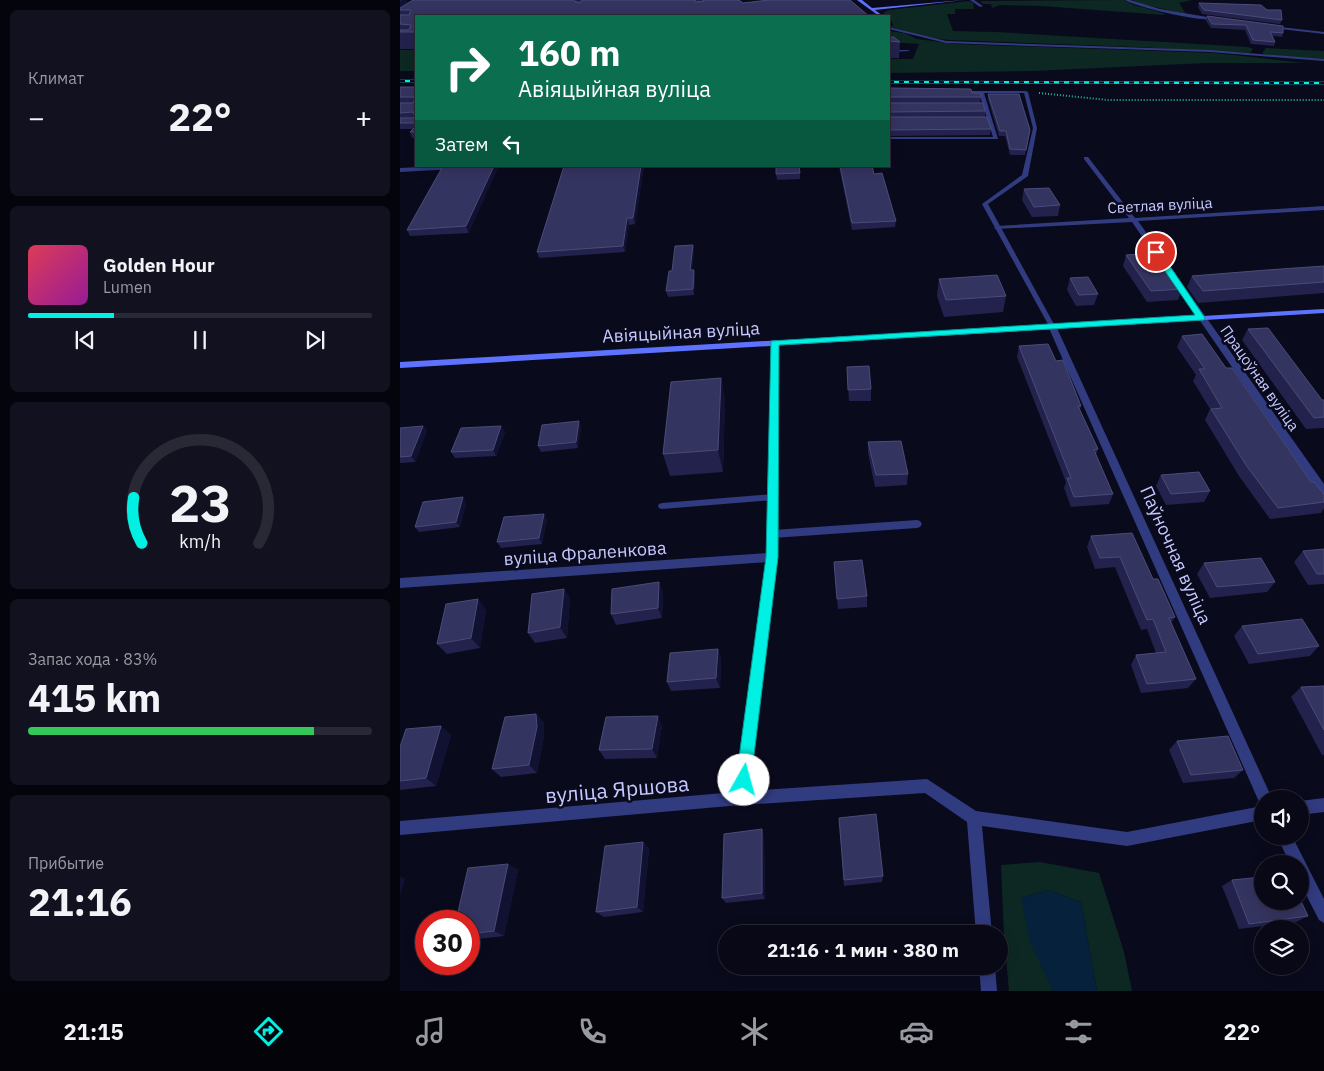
<!DOCTYPE html>
<html lang="ru">
<head>
<meta charset="utf-8">
<style>
  body { margin:0; font-family:"IBM Plex Sans",sans-serif; background:#11111f; color:#f1f3f6; height:100vh; display:flex; flex-direction:column; font-size:19px; white-space:nowrap }
  * { box-sizing:border-box; margin:0 }
  p { font-size:16px; color:#989aa1 }
  .icon { flex:none; width:28px; height:28px; fill:none; stroke:currentColor; stroke-width:2; stroke-linecap:round; stroke-linejoin:round }
  .map { position:relative; flex:1; overflow:hidden }
  .sheet { display:flex; flex-direction:column; gap:10px; padding:10px; background:#04040c; width:400px }
  .sheet>* { flex:none }
  .banner { position:absolute; left:15px; top:15px; width:475px; height:152px; border-radius:0px; box-shadow:0 2px 12px #0003,0 0 0 1px #292935; background:#0b6e4f; color:#fff; overflow:hidden }
  .controls { position:absolute; left:854px; top:790px; display:grid; gap:10px }
  .controls a { display:grid; place-items:center; width:55px; height:55px; border-radius:50%; background:#080816; box-shadow:0 2px 12px #0003,0 0 0 1px #292935; font-size:25px }
  .speed { position:absolute; left:15px; top:910px; display:flex; gap:10px; font-size:25px; font-weight:700; text-align:center }
  .speed>* { display:grid; place-content:center; width:65px; height:65px; border-radius:50%; background:#080816; box-shadow:0 2px 12px #0003,0 0 0 1px #292935; line-height:1 }
  .speed .limit { border:8px solid #d22; background:#fff; color:#111 }
  .pin { position:absolute; display:grid; place-items:center; width:42px; height:42px; color:#fff; margin:-21px; border:2px solid #fff; border-radius:50%; box-shadow:0 1px 5px #0007 }
  .me { position:absolute; width:55px; margin:-28px; rotate:7deg; stroke-linejoin:round; filter:drop-shadow(0 0 4px #0008) }
  .turn { display:flex; align-items:center; gap:18px; height:105px; padding:0 20px; font-size:22px }
  .turn .icon { width:65px; height:65px; stroke-width:2.5 }
  .turn b { display:block; font-size:35px; line-height:42px }
  .then { display:flex; align-items:center; height:48px; padding:0 20px; background:#0003; gap:10px; font-size:19px }
  .big { font-size:38px; font-weight:800; line-height:1.1 }
  .sheet .tile { flex:1; display:flex; flex-direction:column; justify-content:center; gap:8px; min-width:0; padding:0 18px; border-radius:8px; background:#11111f }
  .sheet .dial { align-items:center; gap:0 }
  .dial svg { height:130px; overflow:visible; fill:none; stroke:#292935; stroke-width:7; stroke-linecap:round; text-anchor:middle }
  .dial text { fill:#f1f3f6; stroke:none }
  .song { display:flex; align-items:center; gap:15px }
  .cover { width:60px; height:60px; border-radius:8px; background:linear-gradient(135deg,hsl(350 70% 55%),hsl(300 70% 35%)) }
  .played { height:5px; border-radius:2px; background:linear-gradient(90deg,#00f1e3 25%,#292935 25%) }
  .keys { display:flex; justify-content:space-around; direction:ltr }
  .heat { display:flex; justify-content:space-between; align-items:center; font-size:28px; direction:ltr }
  .charge { height:8px; border-radius:4px; background:linear-gradient(90deg,#34c759 83%,#292935 0) }
  .trip { position:absolute; left:318px; top:925px; width:290px; height:50px; border-radius:25px; background:#080816; box-shadow:0 2px 12px #0003,0 0 0 1px #292935; font-weight:800; line-height:50px; text-align:center }
  .menu { display:flex; height:80px; justify-content:space-around; align-items:center; background:#030309; color:#989aa1 }
  .menu .icon { width:35px; height:35px }
  .menu .current { color:#00f1e3 }
  .menu b { font-size:22px; color:#f1f3f6 }
  main { display:flex; flex:1; min-height:0 }
  .map>svg:first-child { display:block }
  .green { fill:#0d2822 }
  .water { fill:#05213b }
  .lines { fill:none; stroke-linecap:round; stroke-linejoin:round }
  .path { stroke:#23b696; stroke-width:2; stroke-dasharray:1 2; stroke-linecap:butt }
  .lane { fill:#313b80; fill-rule:evenodd }
  .street { fill:#313b80; fill-rule:evenodd }
  .secondary { fill:#5d73ff; fill-rule:evenodd }
  .rail-casing { stroke:#00f1e3; stroke-width:2.5 }
  .rail { stroke:#0a0a1d; stroke-width:2; stroke-dasharray:5; stroke-linecap:butt }
  .wall { fill:#22224d }
  .shaded-wall { fill:#111132 }
  .building { fill:#343460; stroke:#4b4b79 }
  .route { fill:#00f1e3; stroke:#009d94 }
  .labels { text-anchor:middle; dominant-baseline:central; stroke-width:5; stroke-linejoin:round; paint-order:stroke }
  .far-street-label { font-size:15px; fill:#c6c9ff; stroke:#0a0a1d }
  .street-label { font-size:18px; fill:#c6c9ff; stroke:#0a0a1d }
  .near-street-label { font-size:21px; fill:#c6c9ff; stroke:#0a0a1d }
</style>
</head>
<body>
<main>
<section class="sheet">
<div class="tile"><p>Климат</p>
<div class="heat"><a>−</a><b class="big">22°</b><a>+</a></div>
</div>
<div class="tile">
<div class="song"><i class="cover"></i><div><b>Golden Hour</b><p>Lumen</p></div></div>
<div class="played"></div>
<div class="keys"><svg class="icon" aria-label="previous" viewBox="0 0 24 24"><path d="M18 5L8 12l10 7zM5 5v14"/></svg><svg class="icon" aria-label="pause" viewBox="0 0 24 24"><path d="M8 5v14M16 5v14"/></svg><svg class="icon" aria-label="next" viewBox="0 0 24 24"><path d="M6 5l10 7-10 7zM19 5v14"/></svg></div>
</div>
<div class="tile dial"><svg viewBox="0 0 100 80">
<path d="M14 69A42 42 0 1 1 86 69"/>
<path d="M14 69A42 42 0 0 1 9 41" stroke="#00f1e3"/>
<text x="50" y="56" font-size="32" font-weight="700">23</text>
<text x="50" y="72" font-size="11">km/h</text>
</svg></div>
<div class="tile"><p>Запас хода · 83%</p><b class="big">415 km</b><div class="charge"></div></div>
<div class="tile"><p>Прибытие</p><b class="big">21:16</b></div>
</section>
<div class="map">
<svg width="924" height="991" viewBox="0 0 924 991">
  <rect width="100%" height="100%" fill="#0a0a1d"/>
  <g class="green">
    <polygon points="724,0 734,5 763,13 765,15 641,6 600,5 592,8 591,4 583,4 580,1"/>
    <polygon points="732,0 792,0 779,3 786,14 741,4"/>
    <polygon points="570,1 573,3 574,9 555,9 555,14 547,14 553,31 595,32 848,47 853,49 850,53 737,47 550,40 529,38 491,27 493,25 489,16 485,16 484,12 489,10"/>
    <polygon points="489,31 504,33 517,39 555,44 814,53 905,63 806,63 633,71 489,73 489,59 513,59 519,44 489,42"/>
    <polygon points="866,48 924,51 924,59 870,56 863,54 863,52"/>
    <rect x="0" y="50" width="16" height="21"/>
    <polygon points="640,862 699,873 724,952 732,991 697,991 681,902 648,890 621,898 653,991 609,991 604,936 601,865"/>
  </g>
  <polygon class="water" points="648,890 681,902 697,991 653,991 630,942 621,898"/>
  <g class="lines">
    <polyline class="path" points="639,93 708,100 924,100"/>
    <g class="lane">
      <polygon points="570,0 574,0 583,6 580,7"/>
      <path d="M 725,0 L 730,0 L 760,9 L 819,19 C 803,23 740,8 725,0 Z"/>
      <polygon points="871,26 924,32 924,34 872,28"/>
      <polygon points="489,50 508,50 510,51 489,52"/>
      <polygon points="559,91 626,91 628,92 637,128 628,176 588,204 655,326 654,327 652,328 649,326 582,204 622,175 633,128 624,93 584,93 598,139 489,139 489,137 593,137 579,93 561,93"/>
      <polygon points="40,166 58,167 55,169 0,172 0,168"/>
      <polygon points="373,494 376,495 377,497 376,499 373,500 262,509 259,508 258,506 259,504 262,503"/>
      <polygon points="517,520 520,521 522,524 520,527 517,528 373,538 370,537 368,534 370,531 373,530"/>
    </g>
    <g class="street">
      <polygon points="489,27 546,41 810,50 924,59 924,61 810,52 546,43 489,29"/>
      <polygon points="684,157 688,157 735,218 924,206 924,210 738,221 924,484 924,496 920,495 732,222 595,229 594,228 597,226 729,218 684,159"/>
      <polygon points="649,324 655,324 656,326 870,794 872,799 862,799 862,805 860,804 648,326"/>
      <polygon points="371,341 377,341 378,343 377,557 349,791 527,779 576,811 727,832 862,806 862,820 727,846 582,826 592,934 576,934 567,822 525,793 341,805 0,835 0,821 335,792 366,562 0,588 0,578 367,553"/>
      <polygon points="924,798 924,812 900,815 900,801"/>
      <polygon points="877,836 892,836 924,899 924,923 919,920 900,883 900,864 890,864"/>
      <polygon points="579,966 595,966 597,991 581,991"/>
    </g>
    <g class="secondary">
      <polygon points="457,0 462,0 472,8 564,0 475,10 483,16 479,16"/>
      <polygon points="924,309 924,313 0,368 0,362"/>
    </g>
    <g class="rail-casing">
      <g id="rail">
        <polyline points="0,81 16,81"/>
        <polyline points="489,82 924,83"/>
      </g>
    </g>
    <use href="#rail" class="rail"/>
  </g>
  <g class="wall">
    <polygon points="0,0 6,0 8,4 13,0 339,0 343,3 450,0 16,16 16,49 0,49"/>
    <polygon points="799,3 867,10 882,20 880,24 802,14 798,7"/>
    <polygon points="807,16 883,33 882,37 873,36 875,42 874,46 851,44 845,30 811,28 806,21"/>
    <polygon points="489,37 500,42 499,58 489,58"/>
    <polygon points="0,87 16,87 16,138 12,138 10,132 13,129 0,129"/>
    <polygon points="489,88 572,93 581,97 580,103 585,111 585,117 591,129 590,135 489,136"/>
    <polygon points="588,94 630,130 625,155 610,155 605,136 599,136 588,99"/>
    <polygon points="43,166 69,233 10,236 7,230"/>
    <polygon points="164,166 244,166 235,224 229,225 225,252 139,258 137,252"/>
    <polygon points="400,166 400,179 377,180 376,174"/>
    <polygon points="439,166 472,166 474,174 496,221 495,227 452,230"/>
    <polygon points="624,189 660,205 658,216 632,217 622,200"/>
    <polygon points="293,245 294,251 292,270 295,275 294,295 268,297 266,291 272,271"/>
    <polygon points="726,255 782,289 778,300 747,302 723,266"/>
    <polygon points="924,266 924,293 798,303 787,287 792,276"/>
    <polygon points="670,278 698,294 694,305 676,306 667,290"/>
    <polygon points="539,279 606,296 603,312 544,317 537,296"/>
    <polygon points="848,329 922,400 924,400 924,428 906,429 842,340"/>
    <polygon points="782,336 911,482 924,494 924,508 921,513 870,519 839,476 805,420 810,409 793,381 796,375 777,347"/>
    <polygon points="619,346 656,361 681,406 680,410 698,449 696,455 713,494 709,504 671,507 664,488 666,482 617,357"/>
    <polygon points="447,367 471,389 471,401 449,401"/>
    <polygon points="321,378 325,401 323,472 270,476 263,454"/>
    <polygon points="23,426 27,431 15,462 0,463 0,428"/>
    <polygon points="101,426 105,432 96,456 55,458 51,452"/>
    <polygon points="181,427 178,448 141,452 138,446"/>
    <polygon points="468,442 508,474 507,485 475,487 468,453"/>
    <polygon points="761,475 810,491 804,502 766,505 756,486"/>
    <polygon points="66,503 60,527 19,532 15,527"/>
    <polygon points="147,519 142,544 101,548 97,542"/>
    <polygon points="691,536 753,579 775,617 771,623 796,679 788,688 741,693 731,665 736,655 756,653 747,629 741,630 715,567 695,569 687,547"/>
    <polygon points="924,549 924,584 908,585 894,562 903,551"/>
    <polygon points="434,562 467,596 467,607 438,609"/>
    <polygon points="804,563 875,582 867,592 810,598 797,574"/>
    <polygon points="259,582 263,593 262,618 216,625 211,614"/>
    <polygon points="164,589 170,599 167,638 135,643 128,633"/>
    <polygon points="86,609 80,648 47,654 37,644"/>
    <polygon points="842,626 919,646 910,656 849,664 834,636"/>
    <polygon points="318,649 321,659 320,688 271,691 267,682"/>
    <polygon points="924,686 924,755 922,755 891,697 901,687"/>
    <polygon points="136,714 144,723 144,736 137,773 101,777 92,769"/>
    <polygon points="262,725 257,758 205,759 199,750"/>
    <polygon points="51,735 36,786 0,790 0,747"/>
    <polygon points="777,741 843,770 834,778 783,783 769,750"/>
    <polygon points="439,818 483,876 482,882 444,886"/>
    <polygon points="362,829 364,837 365,899 326,903 322,898"/>
    <polygon points="243,842 249,849 243,912 204,917 196,912"/>
    <polygon points="108,864 118,870 104,936 69,940 69,921"/>
    <polygon points="832,880 908,916 896,922 839,929 822,886"/>
  </g>
  <g class="shaded-wall">
    <polygon points="2,0 6,0 10,10 0,10 0,1"/>
    <polygon points="94,166 99,166 69,233 66,226"/>
    <polygon points="241,166 244,166 235,224 233,218"/>
    <polygon points="227,218 229,225 225,252 223,246"/>
    <polygon points="293,245 294,251 291,275 290,270"/>
    <polygon points="294,270 295,275 294,295 293,289"/>
    <polygon points="321,378 325,401 323,472 318,450"/>
    <polygon points="179,421 181,427 178,448 176,442"/>
    <polygon points="23,426 27,431 15,462 11,456"/>
    <polygon points="101,426 105,432 96,456 93,450"/>
    <polygon points="63,497 66,503 60,527 56,522"/>
    <polygon points="144,514 147,519 142,544 139,538"/>
    <polygon points="259,582 263,593 262,618 258,608"/>
    <polygon points="164,589 170,599 167,638 160,627"/>
    <polygon points="78,599 86,609 80,648 71,638"/>
    <polygon points="318,649 321,659 320,688 316,678"/>
    <polygon points="136,714 144,723 144,736 137,773 129,765"/>
    <polygon points="258,716 262,725 257,758 252,749"/>
    <polygon points="41,726 51,735 36,786 26,778"/>
    <polygon points="362,829 364,837 365,899 362,893"/>
    <polygon points="243,842 249,849 243,912 237,907"/>
    <polygon points="108,864 118,870 104,936 94,931"/>
    <polygon points="0,876 5,879 0,895"/>
  </g>
  <g class="building">
    <polygon points="13,0 174,0 174,1 180,3 182,0 295,0 296,2 304,1 303,0 339,0 343,3 369,0 450,0 469,16 16,16 16,32 0,32 0,30 9,30 11,25 0,24 0,15 9,15 11,10 0,10 0,8"/>
    <polygon points="799,3 861,5 867,10 881,10 882,20 804,10"/>
    <polygon points="807,16 883,26 883,33 870,32 875,42 853,40 846,25 812,24"/>
    <polygon points="489,37 494,37 500,42 489,41"/>
    <polygon points="0,87 16,87 16,123 0,123 0,118 13,118 15,116 13,112 0,113 0,103 13,103 15,99 13,97 0,97"/>
    <polygon points="489,88 571,89 572,93 580,93 581,97 489,97 489,98"/>
    <polygon points="588,94 619,94 630,130 626,150 610,149 606,131 600,131"/>
    <polygon points="489,103 583,103 585,111 489,112 489,113"/>
    <polygon points="489,117 587,117 591,129 489,130"/>
    <polygon points="16,126 16,132 10,132"/>
    <polygon points="43,166 94,166 66,226 7,230"/>
    <polygon points="164,166 241,166 233,218 227,218 223,246 137,252"/>
    <polygon points="376,166 399,166 400,173 376,174"/>
    <polygon points="440,166 472,166 474,174 482,173 496,221 452,223"/>
    <polygon points="649,188 660,205 634,207 624,189"/>
    <polygon points="293,245 290,270 294,270 293,289 266,291 269,271 272,271 275,246"/>
    <polygon points="753,253 782,289 751,291 726,255"/>
    <polygon points="924,266 924,282 803,291 792,276 867,270"/>
    <polygon points="597,275 606,296 546,300 539,279"/>
    <polygon points="688,277 698,294 679,295 670,278"/>
    <polygon points="868,328 922,400 924,400 924,417 914,418 848,329"/>
    <polygon points="802,334 826,368 832,368 911,482 914,482 924,494 924,502 878,508 846,465 811,409 822,408 799,369 805,369 782,336"/>
    <polygon points="648,344 656,361 663,360 681,406 678,406 698,449 694,450 713,494 674,497 667,478 671,478 619,346"/>
    <polygon points="469,366 471,389 448,390 447,367"/>
    <polygon points="321,378 318,450 263,454 271,382"/>
    <polygon points="179,421 176,442 138,446 142,425"/>
    <polygon points="23,426 11,456 0,457 0,428"/>
    <polygon points="101,426 93,450 51,452 61,428"/>
    <polygon points="501,441 508,474 476,475 468,442"/>
    <polygon points="799,472 810,491 771,494 761,475"/>
    <polygon points="63,497 56,522 15,527 23,502"/>
    <polygon points="144,514 139,538 97,542 104,517"/>
    <polygon points="732,533 753,579 758,579 775,617 769,618 796,679 747,684 736,655 766,652 753,619 747,620 720,557 700,558 691,536"/>
    <polygon points="924,549 924,574 917,574 903,551"/>
    <polygon points="861,558 875,582 817,587 804,563"/>
    <polygon points="462,560 467,596 437,599 434,562"/>
    <polygon points="259,582 258,608 211,614 212,589"/>
    <polygon points="164,589 160,627 128,633 132,594"/>
    <polygon points="78,599 71,638 37,644 46,604"/>
    <polygon points="902,619 919,646 858,654 842,626"/>
    <polygon points="318,649 316,678 267,682 270,653"/>
    <polygon points="924,686 924,730 901,687"/>
    <polygon points="136,714 137,727 129,765 92,769 105,717"/>
    <polygon points="258,716 252,749 199,750 206,717"/>
    <polygon points="41,726 26,778 0,781 0,747 6,729"/>
    <polygon points="828,736 843,770 791,775 777,741"/>
    <polygon points="476,814 483,876 444,880 439,818"/>
    <polygon points="362,829 362,893 322,898 324,834"/>
    <polygon points="243,842 237,907 196,912 205,846"/>
    <polygon points="108,864 94,931 69,934 69,921 56,921 68,868"/>
    <polygon points="862,877 862,901 900,901 900,899 908,916 849,924 832,880"/>
  </g>
  <polygon class="route" points="753,250 759,250 805,318 804,320 379,345 378,557 351,780 349,785 344,787 338,785 336,780 366,557 371,341 795,315 752,252"/>
  <g class="labels">
    <g class="far-street-label">
      <text transform="translate(760 205) rotate(-3)">Светлая вуліца</text>
      <text transform="translate(860 378) rotate(55)">Працоўная вуліца</text>
    </g>
    <g class="street-label">
      <text transform="translate(281 332) rotate(-3)">Авіяцыйная вуліца</text>
      <text transform="translate(185 553) rotate(-4)">вуліца Фраленкова</text>
      <text transform="translate(776 555) rotate(66)">Паўночная вуліца</text>
    </g>
    <g class="near-street-label">
      <text transform="translate(217 789) rotate(-5)">вуліца Яршова</text>
    </g>
  </g>
</svg>
<div class="controls">
<a><svg class="icon" aria-label="sound" viewBox="0 0 24 24"><path d="M4 9h4l5-4v14l-5-4H4zM17 9q2 3 0 6"/></svg></a>
<a><svg class="icon" aria-label="search" viewBox="0 0 24 24"><circle cx="10" cy="10" r="6"/><path d="M15 15l6 6"/></svg></a>
<a><svg class="icon" aria-label="layers" viewBox="0 0 24 24"><path d="M12 4l9 5-9 5-9-5zM3 14l9 5 9-5"/></svg></a>
</div>
<div class="speed"><div class="limit">30</div></div>
<div class="pin" style="left:756px;top:252px;background:#d93025"><svg class="icon" aria-label="arrive" viewBox="0 0 24 24"><path d="M6 21V4h12l-3 4 3 4H6"/></svg></div>
<svg class="me" style="left:344px;top:780px" viewBox="-20 -20 40 40"><circle r="19" fill="#fff"/><path d="M0-13L10 11 0 6-10 11z" fill="#00f1e3"/></svg>
<div class="trip">21:16 · 1 мин · 380 m</div>
<div class="banner">
<div class="turn"><svg class="icon" aria-label="right" viewBox="0 0 24 24"><path d="M7 20v-9h11M14 6l5 5-5 5"/></svg><div><b>160 m</b>Авіяцыйная вуліца</div></div>
<div class="then">Затем<svg class="icon" aria-label="left" viewBox="0 0 24 24"><path d="M17 20v-9H6M10 6l-5 5 5 5"/></svg></div>
</div>
</div>
</main>
<nav class="menu">
<b>21:15</b>
<svg class="icon current" aria-label="directions" viewBox="0 0 24 24"><path d="M12 3l9 9-9 9-9-9zM9 14v-3h6M13 9l2 2-2 2"/></svg>
<svg class="icon" aria-label="music" viewBox="0 0 24 24"><path d="M9 18V5l10-2v13"/><circle cx="6" cy="18" r="3"/><circle cx="16" cy="16" r="3"/></svg>
<svg class="icon" aria-label="phone" viewBox="0 0 24 24"><path d="M5 4h4l2 5-3 2q2 4 5 5l2-3 5 2v4C11 20 4 13 5 4z"/></svg>
<svg class="icon" aria-label="climate" viewBox="0 0 24 24"><path d="M12 3v18M4 7l16 10M4 17L20 7"/></svg>
<svg class="icon" aria-label="car" viewBox="0 0 24 24"><path d="M5 17H2v-5l4-1 3-4h7l3 4 3 1v5h-3M9 17h6M6 11h13"/><circle cx="7" cy="17" r="2"/><circle cx="17" cy="17" r="2"/></svg>
<svg class="icon" aria-label="filters" viewBox="0 0 24 24"><path d="M4 7h16M4 17h16"/><circle cx="9" cy="7" r="2"/><circle cx="15" cy="17" r="2"/></svg>
<b>22°</b>
</nav>
</body>
</html>
